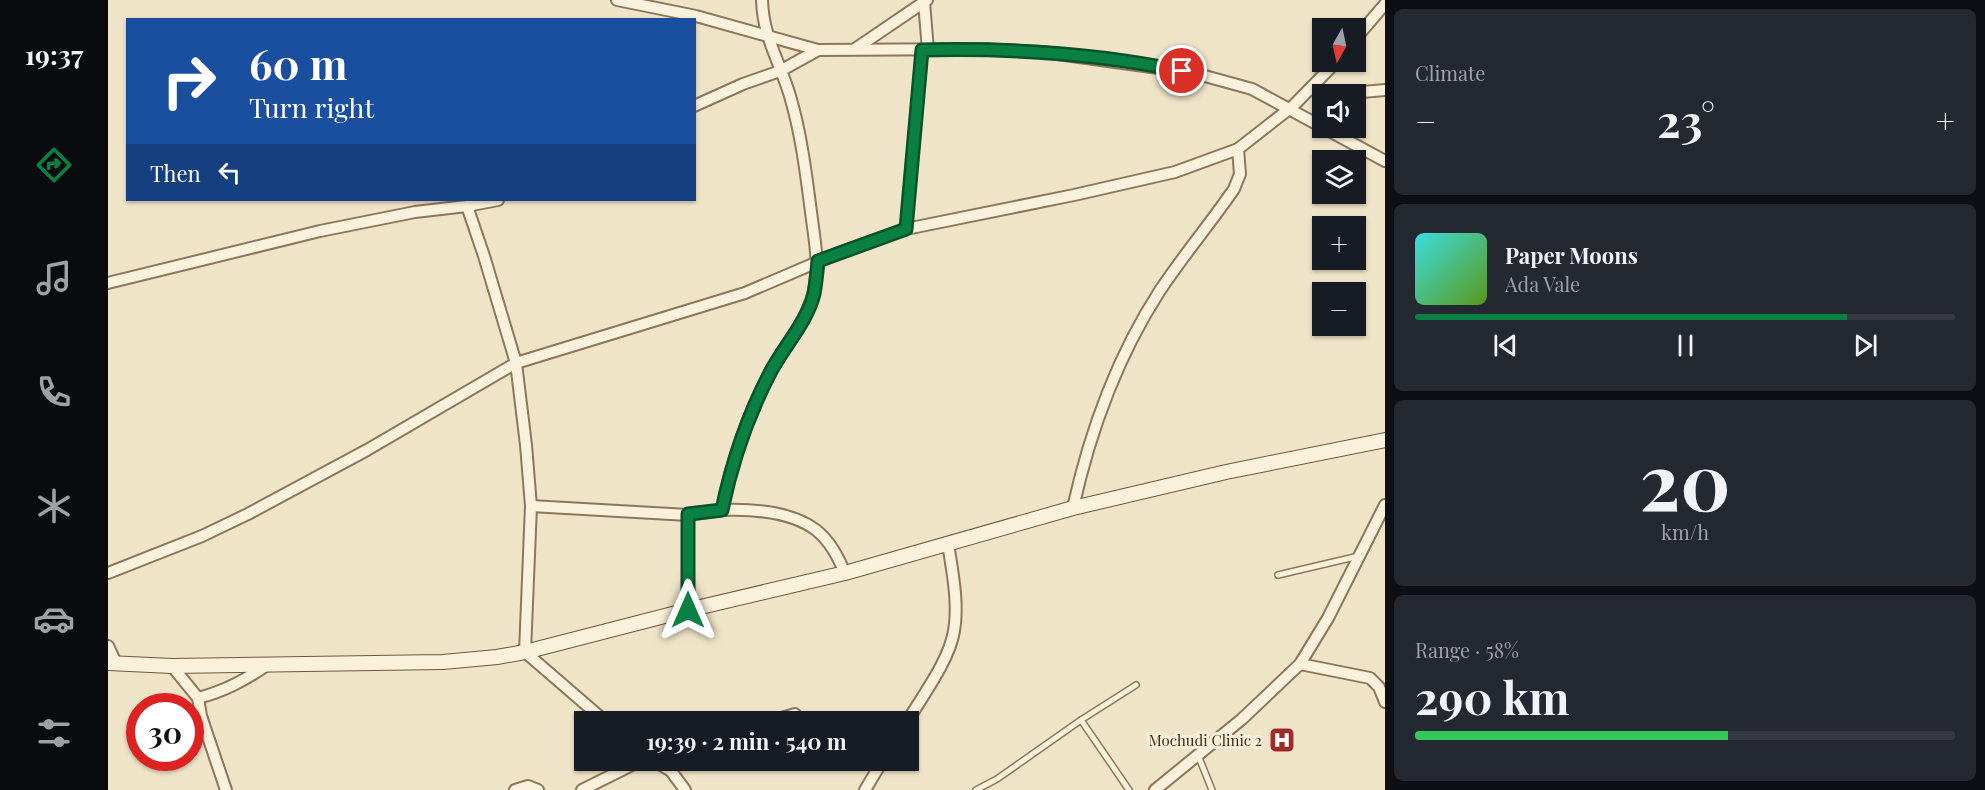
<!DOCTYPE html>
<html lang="en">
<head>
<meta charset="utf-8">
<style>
  body { margin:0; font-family:"Playfair Display",serif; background:#242831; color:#f1f3f6; height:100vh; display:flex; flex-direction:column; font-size:22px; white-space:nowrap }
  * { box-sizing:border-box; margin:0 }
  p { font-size:20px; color:#9ea1a6 }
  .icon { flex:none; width:33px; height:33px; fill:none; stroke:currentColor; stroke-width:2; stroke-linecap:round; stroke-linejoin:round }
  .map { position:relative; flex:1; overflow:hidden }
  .side { display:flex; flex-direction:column; gap:9px; padding:9px; background:#0d0f14; width:600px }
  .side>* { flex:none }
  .guide { position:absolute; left:18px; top:18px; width:570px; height:183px; border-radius:0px; box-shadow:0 2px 4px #0004; background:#1a4fa0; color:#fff; overflow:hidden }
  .needle { width:39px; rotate:189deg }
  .controls { position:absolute; left:1204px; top:18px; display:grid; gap:12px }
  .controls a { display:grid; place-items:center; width:54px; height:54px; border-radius:0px; background:#171b24; box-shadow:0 2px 4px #0004; font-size:30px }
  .speed { position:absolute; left:18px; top:693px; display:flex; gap:12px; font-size:30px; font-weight:700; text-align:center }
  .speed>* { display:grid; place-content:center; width:78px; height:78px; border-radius:50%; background:#171b24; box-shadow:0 2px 4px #0004; line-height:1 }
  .speed .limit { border:9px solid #d22; background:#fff; color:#111 }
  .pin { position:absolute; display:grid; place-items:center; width:51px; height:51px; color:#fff; margin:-26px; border:3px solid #fff; border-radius:50%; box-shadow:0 2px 6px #0007 }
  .me { position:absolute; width:66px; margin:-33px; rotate:0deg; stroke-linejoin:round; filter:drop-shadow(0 0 4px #0008) }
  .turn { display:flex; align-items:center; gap:21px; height:126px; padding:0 24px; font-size:27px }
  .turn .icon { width:78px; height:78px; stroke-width:2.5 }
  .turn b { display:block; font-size:42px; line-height:51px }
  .then { display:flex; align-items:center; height:57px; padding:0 24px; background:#0003; gap:12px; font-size:22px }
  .big { font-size:45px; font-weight:700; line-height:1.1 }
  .side .widget { flex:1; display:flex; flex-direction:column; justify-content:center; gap:9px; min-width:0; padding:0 21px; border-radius:9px; background:#242831 }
  .side .dial { align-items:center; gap:0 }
  .dial b { font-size:78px; line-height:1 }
  .song { display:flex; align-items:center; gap:18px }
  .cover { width:72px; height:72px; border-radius:9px; background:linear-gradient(135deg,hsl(180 70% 55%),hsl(90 70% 35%)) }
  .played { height:6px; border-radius:3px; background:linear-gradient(90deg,#0b8043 80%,#363941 80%) }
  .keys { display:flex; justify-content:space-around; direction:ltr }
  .heat { display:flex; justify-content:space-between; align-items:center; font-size:33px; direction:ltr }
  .charge { height:9px; border-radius:4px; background:linear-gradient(90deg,#34c759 58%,#363941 0) }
  .trip { position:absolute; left:466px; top:711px; width:345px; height:60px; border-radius:0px; background:#171b24; box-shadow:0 2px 4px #0004; font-weight:700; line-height:60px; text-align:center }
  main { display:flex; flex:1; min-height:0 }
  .tab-bar { display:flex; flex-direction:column; width:108px; justify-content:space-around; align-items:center; background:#090b0e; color:#9ea1a6 }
  .tab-bar .icon { width:42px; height:42px }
  .tab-bar .on { color:#0b8043 }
  .tab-bar b { font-size:27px; color:#f1f3f6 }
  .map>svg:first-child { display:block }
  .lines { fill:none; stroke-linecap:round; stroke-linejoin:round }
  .lane-casing { stroke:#8d765c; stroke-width:8 }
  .street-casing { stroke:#8d765c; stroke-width:14 }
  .secondary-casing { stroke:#6f573f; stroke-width:16 }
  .lane { stroke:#faf1dc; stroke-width:5 }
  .street { stroke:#faf1dc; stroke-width:10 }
  .secondary { stroke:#faf1dc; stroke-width:14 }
  .route-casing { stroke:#07532c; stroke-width:15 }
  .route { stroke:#0b8043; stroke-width:10 }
  .labels { text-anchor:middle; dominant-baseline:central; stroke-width:6; stroke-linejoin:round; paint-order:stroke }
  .poi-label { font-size:15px; fill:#3d2e20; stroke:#f7eed8; text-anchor:end }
</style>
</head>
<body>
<main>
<nav class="tab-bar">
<b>19:37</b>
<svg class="icon on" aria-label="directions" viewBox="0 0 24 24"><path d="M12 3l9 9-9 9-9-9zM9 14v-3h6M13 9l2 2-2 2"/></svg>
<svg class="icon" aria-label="music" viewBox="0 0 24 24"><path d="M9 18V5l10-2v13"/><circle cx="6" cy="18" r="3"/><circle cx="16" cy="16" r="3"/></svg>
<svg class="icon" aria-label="phone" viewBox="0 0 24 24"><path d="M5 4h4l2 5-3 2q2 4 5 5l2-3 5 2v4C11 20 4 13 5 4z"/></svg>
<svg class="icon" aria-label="climate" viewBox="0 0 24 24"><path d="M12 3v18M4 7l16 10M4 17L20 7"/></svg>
<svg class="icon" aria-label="car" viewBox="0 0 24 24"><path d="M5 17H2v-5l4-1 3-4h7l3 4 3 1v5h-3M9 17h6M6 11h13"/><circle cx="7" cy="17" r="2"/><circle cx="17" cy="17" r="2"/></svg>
<svg class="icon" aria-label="filters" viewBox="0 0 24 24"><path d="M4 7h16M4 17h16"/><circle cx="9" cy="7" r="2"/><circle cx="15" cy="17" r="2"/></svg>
</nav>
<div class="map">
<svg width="1277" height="790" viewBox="0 0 1277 790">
  <rect width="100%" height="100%" fill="#f0e4c8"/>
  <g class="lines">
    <g class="lane-casing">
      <g id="lane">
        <polyline points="1170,575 1251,556"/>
        <polyline points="973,720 1021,790"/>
        <polyline points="1090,755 1104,790"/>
        <polyline points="868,790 889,779 973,720 1028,685"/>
      </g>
    </g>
    <g class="street-casing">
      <g id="street">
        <polyline points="509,0 588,16 710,50 872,49 935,52 1086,73 1144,89 1277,161"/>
        <path d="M 654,0 C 655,37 672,62 682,96 C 693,133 698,173 703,212 C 706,236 711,260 707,284 C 703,316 679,342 664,369 C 640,413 624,461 614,510 C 644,509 683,511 708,530 C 722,541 730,557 737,573"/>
        <polyline points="816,2 820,50"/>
        <polyline points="1248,38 1277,4"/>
        <polyline points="747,49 819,0"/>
        <polyline points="1202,89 1220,94"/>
        <polyline points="1232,94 1277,90"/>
        <polyline points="586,106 635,84 672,71 710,50"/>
        <polyline points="359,206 376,256 408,363 418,445 423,506 417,652 498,722"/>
        <polyline points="798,229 814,50"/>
        <polyline points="0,283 212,231 307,212 359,206 390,200"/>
        <polyline points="423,506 580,515 614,510"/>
        <path d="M 965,508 C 982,431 1008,359 1051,292 C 1074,257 1102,224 1126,189 L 1132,174 L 1130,149 L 1185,106 L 1228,62"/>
        <polyline points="580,515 580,610"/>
        <polyline points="0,573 94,536 140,514 259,450 408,363 637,293 733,252 798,229 966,195 1067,172 1130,149"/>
        <polyline points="0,646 8,663"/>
        <polyline points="1192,664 1262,678 1271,687 1277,702"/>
        <polyline points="64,666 90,698 93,716 118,790"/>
        <path d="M 90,698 C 117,691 137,680 159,665"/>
        <polyline points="659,722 687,714"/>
        <path d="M 799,722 C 815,695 841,661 846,631 C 851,602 844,571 840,543"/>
        <polyline points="545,760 563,771 577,790"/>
        <polyline points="407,790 420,786 430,790"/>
        <polyline points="474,790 534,760"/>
        <polyline points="757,790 775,760"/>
        <polyline points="1047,790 1134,719 1192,664 1220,618 1277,505"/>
      </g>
    </g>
    <g class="secondary-casing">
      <polyline id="secondary" points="0,663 64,666 335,662 389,657 417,652 580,610 737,573 965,508 1118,472 1277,440"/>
    </g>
    <use href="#lane" class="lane"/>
    <use href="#street" class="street"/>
    <use href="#secondary" class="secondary"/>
  </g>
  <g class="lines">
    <g class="route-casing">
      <path id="route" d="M 580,610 L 580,514 L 614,510 C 624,461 640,415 663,371 C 677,345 699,322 706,294 C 708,283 709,272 710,261 L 798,229 L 814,50 C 901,48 988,53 1074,71"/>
    </g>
    <use href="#route" class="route"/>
  </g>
  <defs>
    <g id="hospital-square" transform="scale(1.35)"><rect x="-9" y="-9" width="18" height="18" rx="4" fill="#9e2a2b" stroke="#f7eed8"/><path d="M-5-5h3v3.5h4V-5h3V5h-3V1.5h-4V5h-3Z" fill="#fff"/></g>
  </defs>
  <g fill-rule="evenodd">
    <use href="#hospital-square" x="1174" y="740"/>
  </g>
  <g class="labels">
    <g class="poi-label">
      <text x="1154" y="740">Mochudi Clinic 2</text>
    </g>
  </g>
</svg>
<div class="controls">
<a><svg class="needle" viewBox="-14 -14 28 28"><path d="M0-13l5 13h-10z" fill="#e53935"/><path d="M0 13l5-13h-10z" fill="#9ea1a6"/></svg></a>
<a><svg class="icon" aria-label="sound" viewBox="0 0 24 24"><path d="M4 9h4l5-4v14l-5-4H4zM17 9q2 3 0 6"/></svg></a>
<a><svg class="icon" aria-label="layers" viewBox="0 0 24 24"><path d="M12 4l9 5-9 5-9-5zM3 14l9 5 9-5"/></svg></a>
<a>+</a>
<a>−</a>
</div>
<div class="speed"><div class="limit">30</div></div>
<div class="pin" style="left:1074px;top:71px;background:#d93025"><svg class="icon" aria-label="arrive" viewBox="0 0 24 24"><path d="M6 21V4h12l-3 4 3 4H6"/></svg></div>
<svg class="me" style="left:580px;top:610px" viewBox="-20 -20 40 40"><path d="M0-17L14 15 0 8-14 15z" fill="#0b8043" stroke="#fff" stroke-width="4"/></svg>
<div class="trip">19:39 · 2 min · 540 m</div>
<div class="guide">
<div class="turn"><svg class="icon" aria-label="right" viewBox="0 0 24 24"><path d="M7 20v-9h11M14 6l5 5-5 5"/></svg><div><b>60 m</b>Turn right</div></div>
<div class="then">Then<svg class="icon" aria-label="left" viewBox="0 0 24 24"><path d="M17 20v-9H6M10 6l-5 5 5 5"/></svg></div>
</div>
</div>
<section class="side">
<div class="widget"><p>Climate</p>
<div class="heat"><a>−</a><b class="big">23°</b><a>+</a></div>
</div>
<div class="widget">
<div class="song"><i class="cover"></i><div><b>Paper Moons</b><p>Ada Vale</p></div></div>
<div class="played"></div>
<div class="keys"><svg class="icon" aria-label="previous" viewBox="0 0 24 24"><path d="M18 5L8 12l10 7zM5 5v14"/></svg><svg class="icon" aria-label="pause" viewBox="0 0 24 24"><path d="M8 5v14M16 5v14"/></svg><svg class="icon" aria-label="next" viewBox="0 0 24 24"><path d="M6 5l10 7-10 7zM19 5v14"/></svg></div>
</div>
<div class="widget dial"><b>20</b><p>km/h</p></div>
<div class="widget"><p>Range · 58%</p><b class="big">290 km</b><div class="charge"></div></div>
</section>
</main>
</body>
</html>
